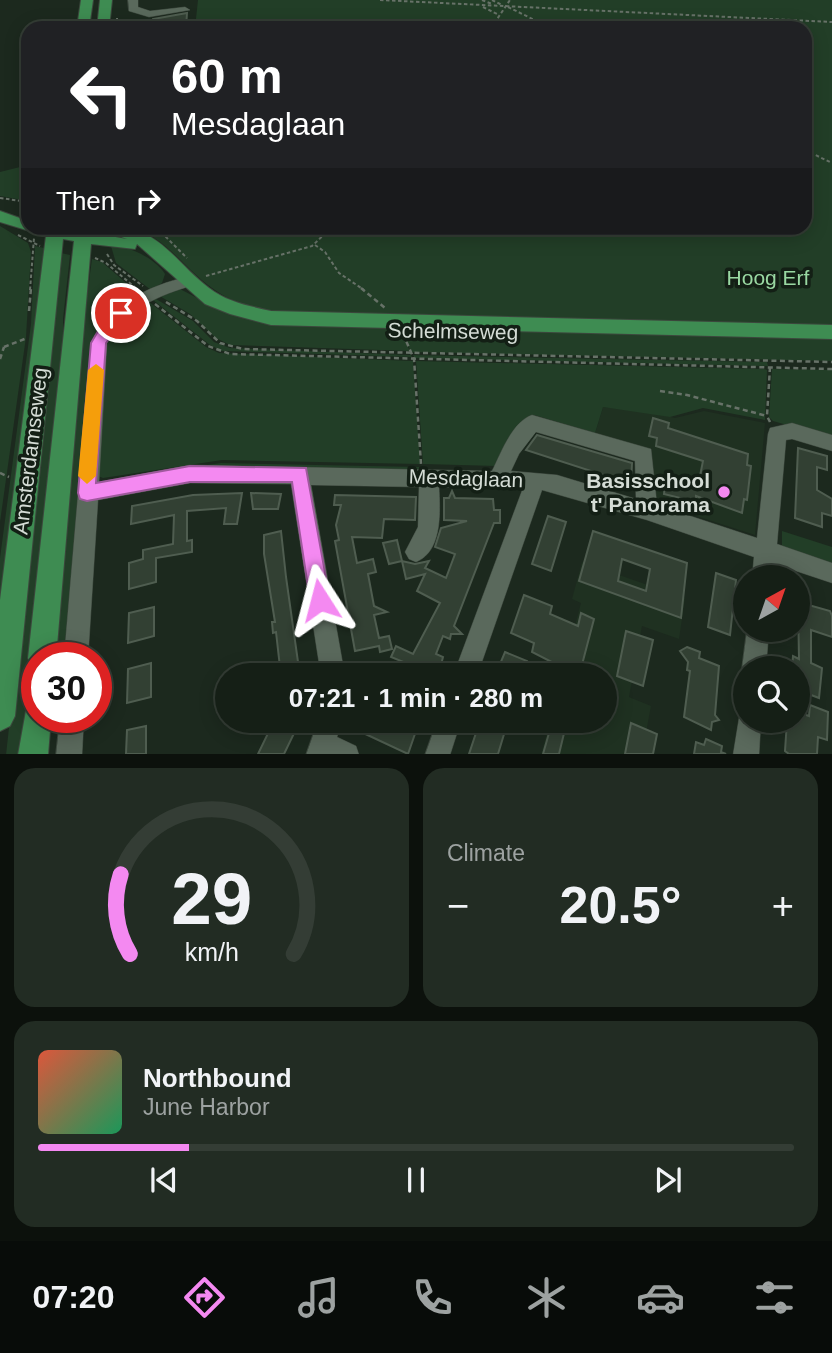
<!DOCTYPE html>
<html lang="en">
<head>
<meta charset="utf-8">
<style>
  body { margin:0; font-family:Helvetica,sans-serif; background:#222c23; color:#f1f3f6; height:100vh; display:flex; flex-direction:column; font-size:26px; white-space:nowrap }
  * { box-sizing:border-box; margin:0 }
  p { font-size:23px; color:#9da2a1 }
  .icon { flex:none; width:38px; height:38px; fill:none; stroke:currentColor; stroke-width:2; stroke-linecap:round; stroke-linejoin:round }
  .map { position:relative; height:754px; overflow:hidden }
  .side { display:flex; flex-direction:column; gap:14px; padding:14px; background:#0c110c; flex:1 }
  .side>* { flex:none }
  .guide { position:absolute; left:21px; top:21px; width:791px; height:214px; border-radius:21px; box-shadow:0 4px 18px #0003,0 0 0 2px #343d35; background:#202124; color:#fff; overflow:hidden }
  .needle { width:46px; rotate:40deg }
  .tools { position:absolute; left:733px; top:565px; display:grid; gap:14px }
  .tools a { display:grid; place-items:center; width:77px; height:77px; border-radius:50%; background:#151f16; box-shadow:0 4px 18px #0003,0 0 0 2px #343d35; font-size:35px }
  .speed { position:absolute; left:21px; top:642px; display:flex; gap:14px; font-size:35px; font-weight:700; text-align:center }
  .speed>* { display:grid; place-content:center; width:91px; height:91px; border-radius:50%; background:#151f16; box-shadow:0 4px 18px #0003,0 0 0 2px #343d35; line-height:1 }
  .speed .limit { border:10px solid #d22; background:#fff; color:#111 }
  .pin { position:absolute; display:grid; place-items:center; width:60px; height:60px; color:#fff; margin:-30px; border:4px solid #fff; border-radius:50%; box-shadow:0 2px 7px #0007 }
  .me { position:absolute; width:77px; margin:-38px; rotate:351deg; stroke-linejoin:round; filter:drop-shadow(0 0 5px #0008) }
  .turn { display:flex; align-items:center; gap:24px; height:147px; padding:0 35px; font-size:32px }
  .turn .icon { width:91px; height:91px; stroke-width:2.5 }
  .turn b { display:block; font-size:49px; line-height:60px }
  .then { display:flex; align-items:center; height:66px; padding:0 35px; background:#0003; gap:14px; font-size:26px }
  .big { font-size:52px; font-weight:800; line-height:1.1 }
  .side .card { flex:1; display:flex; flex-direction:column; justify-content:center; gap:10px; min-width:0; padding:0 24px; border-radius:21px; background:#222c23 }
  .side .dial { align-items:center; gap:0 }
  .dial svg { height:182px; overflow:visible; fill:none; stroke:#343d35; stroke-width:7; stroke-linecap:round; text-anchor:middle }
  .dial text { fill:#f1f3f6; stroke:none }
  .song { display:flex; align-items:center; gap:21px }
  .cover { width:84px; height:84px; border-radius:10px; background:linear-gradient(135deg,hsl(10 70% 55%),hsl(150 70% 35%)) }
  .played { height:7px; border-radius:4px; background:linear-gradient(90deg,#f489f1 20%,#343d35 20%) }
  .keys { display:flex; justify-content:space-around; direction:ltr }
  .heat { display:flex; justify-content:space-between; align-items:center; font-size:38px; direction:ltr }
  .side .tiles { flex:1; display:grid; gap:14px; grid-template-columns:1fr 1fr }
  .card:last-child { grid-column:span 2 }
  .trip { position:absolute; left:215px; top:663px; width:402px; height:70px; border-radius:35px; background:#151f16; box-shadow:0 4px 18px #0003,0 0 0 2px #343d35; font-weight:800; line-height:70px; text-align:center }
  .dock { display:flex; height:112px; justify-content:space-around; align-items:center; background:#080c09; color:#9da2a1 }
  .dock .icon { width:49px; height:49px }
  .dock .selected { color:#f489f1 }
  .dock b { font-size:32px; color:#f1f3f6 }
  .map>svg:first-child { display:block }
  .built { fill:#1f3121 }
  .green { fill:#223e27 }
  .building { fill:#324033; stroke:#4f5d50; stroke-width:2; fill-rule:evenodd }
  .lines { fill:none; stroke-linecap:round; stroke-linejoin:round }
  .minor-casing { stroke:#3c473d; stroke-width:1 }
  .major-casing { stroke:#3c473d; stroke-width:2 }
  .path-far1 { stroke:#677268; stroke-width:2; stroke-dasharray:3.5 2.5; stroke-linecap:butt }
  .path { stroke:#677268; stroke-width:2.5; stroke-dasharray:5 3.5; stroke-linecap:butt }
  .minor { fill:#5a695c; fill-rule:evenodd }
  .major { fill:#3e8c52; fill-rule:evenodd }
  .route { fill:#f489f1; stroke:#9f599d; stroke-width:2 }
  .slow { fill:#f59e0b }
  .poi-dot { fill:#f489f1; stroke:#131f15; stroke-width:2.5 }
  .labels { text-anchor:middle; dominant-baseline:central; stroke-width:7; stroke-linejoin:round; paint-order:stroke }
  .park-label { font-size:21px; fill:#99d8a2; stroke:#131f15 }
  .street-label { font-size:21px; fill:#d4dcd5; stroke:#131f15 }
  .poi-label { font-size:21px; font-weight:bold; fill:#d4dcd5; stroke:#131f15; text-anchor:end }
</style>
</head>
<body>
<div class="map">
<svg width="832" height="755" viewBox="0 0 832 755">
  <rect width="100%" height="100%" fill="#1c291e"/>
  <g class="built">
    <polygon points="603,407 651,412 675,418 704,411 765,423 755,535 650,501 647,449 595,433"/>
    <polygon points="582,562 685,598 679,639 642,626 629,697 651,706 642,754 541,755 550,721 606,721 606,676 562,675 581,603 572,599"/>
  </g>
  <g class="green">
    <path d="M 198,0 L 832,0 L 832,328 L 273,313 C 252,307 230,302 212,288 C 185,269 167,239 134,228 L 805,228 L 805,28 L 195,28 Z"/>
    <polygon points="28,165 28,201 0,196 0,172"/>
    <polygon points="0,226 28,243 31,252 26,337 0,522"/>
    <polygon points="35,246 48,249 0,641 0,558 31,324"/>
    <path d="M 111,246 C 129,246 155,258 165,274 L 162,283 L 151,290 L 116,263 Z"/>
    <polygon points="61,253 70,255 63,319 63,367 23,754 6,755"/>
    <polygon points="92,259 102,262 141,296 105,322 68,658 51,658 75,386"/>
    <polygon points="180,289 222,311 251,319 398,327 410,351 230,345 216,338 190,314 158,295"/>
    <polygon points="156,299 193,321 214,342 230,348 411,355 412,357 222,351 210,345 153,300"/>
    <polygon points="148,301 206,347 219,353 413,361 420,464 222,460 103,478 93,474 103,352 111,329"/>
    <polygon points="400,327 832,336 832,361 411,352"/>
    <polygon points="413,355 767,362 768,366 415,358"/>
    <polygon points="416,361 764,369 767,370 765,420 703,408 670,417 603,407 595,433 534,415 497,466 423,464"/>
    <polygon points="772,369 832,370 832,438 773,421 769,417"/>
    <polygon points="221,463 419,467 419,471 102,484 102,481"/>
    <polygon points="782,531 832,547 832,564 782,546"/>
  </g>
  <g class="building">
    <polygon points="187,13 186,28 171,28 171,25 153,27 153,19"/>
    <polygon points="653,418 669,423 668,428 748,454 747,465 751,466 747,500 744,499 742,513 696,496 696,502 664,494 666,477 698,486 703,461 656,446 657,438 649,436"/>
    <polygon points="537,435 632,463 631,484 526,450"/>
    <polygon points="798,448 827,456 827,470 817,467 817,490 832,499 832,516 822,513 822,527 795,518"/>
    <polygon points="452,491 455,498 493,499 494,510 500,510 500,523 494,523 454,626 462,634 451,634 450,639 443,636 436,654 443,657 438,676 407,676 411,665 391,657 396,646 413,654 440,603 417,591 425,574 406,579 402,561 415,564 429,561 425,568 446,578 455,554 435,547 441,528 467,521 444,520 444,498 449,498"/>
    <polygon points="242,493 237,524 224,524 226,508 187,511 187,541 192,540 192,552 156,558 156,582 129,589 129,563 143,559 143,550 173,544 174,515 131,524 132,506 193,495"/>
    <polygon points="251,493 281,494 278,509 253,509"/>
    <polygon points="335,495 416,497 415,520 384,519 382,538 352,537 357,563 373,559 376,572 368,574 374,606 387,612 374,615 379,638 389,636 392,649 380,652 379,646 355,651 335,541 339,540 336,525 341,505 334,505"/>
    <polygon points="548,516 566,522 551,571 532,564"/>
    <polygon points="281,531 286,577 300,676 281,676 276,632 273,633 272,622 275,622 264,554 264,535"/>
    <path d="M 593,531 L 687,563 L 681,618 L 579,581 ZM 622,559 L 650,569 L 646,591 L 618,581 Z"/>
    <polygon points="397,540 402,561 389,564 383,543"/>
    <polygon points="716,573 736,580 730,635 708,627"/>
    <polygon points="524,595 552,606 550,614 578,626 581,613 594,619 579,676 532,652 534,643 511,633"/>
    <polygon points="798,602 830,611 832,616 832,637 811,630 811,663 822,668 819,698 798,690 798,668 792,668 793,656 799,659"/>
    <polygon points="154,607 154,636 128,643 129,613"/>
    <polygon points="626,631 653,640 643,686 617,676"/>
    <polygon points="687,647 700,652 699,658 719,666 715,715 719,720 712,722 711,730 684,717 690,671 687,670 688,662 680,651"/>
    <polygon points="505,652 527,661 522,676 495,676"/>
    <polygon points="151,663 151,697 127,703 128,669"/>
    <polygon points="810,705 828,712 827,740 818,737 817,754 789,754 785,751 787,721 798,721 798,712 809,716"/>
    <polygon points="274,721 300,721 284,754 258,754"/>
    <polygon points="344,721 402,721 417,728 408,754 344,724"/>
    <polygon points="480,721 508,721 498,754 469,754"/>
    <polygon points="525,721 567,721 559,754 543,754 549,733"/>
    <polygon points="631,723 657,734 653,754 625,754"/>
    <polygon points="146,726 146,754 126,754 127,730"/>
    <polygon points="706,739 722,746 721,752 726,754 694,754 696,742 704,745"/>
  </g>
  <g class="lines">
    <g class="minor-casing">
      <g id="minor">
        <polygon points="128,0 138,0 138,7 150,11 185,7 190,10 149,17 129,11"/>
        <path d="M 189,276 L 197,281 L 194,285 C 159,295 126,309 107,343 L 99,482 L 190,465 L 492,471 C 501,453 512,422 532,415 L 651,449 L 657,505 L 757,538 L 768,434 L 770,428 L 792,423 L 832,435 L 832,451 L 792,439 L 786,440 L 777,544 L 832,563 L 832,583 L 775,564 L 774,578 L 752,578 L 754,557 L 647,520 L 542,490 L 477,676 L 453,676 L 523,488 L 439,487 C 440,511 443,551 416,562 L 409,559 L 405,552 L 418,527 L 419,487 L 311,485 L 345,676 L 321,676 L 291,484 L 190,483 L 98,500 L 88,658 L 64,658 L 91,343 C 112,303 146,287 189,276 ZM 536,432 L 635,461 L 636,499 L 557,475 L 511,471 L 519,454 Z"/>
        <polygon points="747,630 769,630 766,668 746,668 746,676 742,668"/>
        <polygon points="746,710 746,721 761,721 759,755 733,755 740,712"/>
        <polygon points="60,718 84,718 82,755 56,755"/>
        <polygon points="318,721 342,721 337,737 356,746 359,755 306,755"/>
        <polygon points="437,721 461,721 450,755 425,755"/>
      </g>
    </g>
    <g class="major-casing">
      <g id="major">
        <polygon points="81,0 93,0 89,28 77,28"/>
        <polygon points="100,0 112,0 109,28 97,28"/>
        <path d="M 0,211 L 28,221 L 28,228 L 92,228 L 92,233 L 127,239 L 107,232 L 104,228 C 158,223 172,260 209,288 C 227,302 249,306 271,311 L 832,325 L 832,339 L 271,325 L 230,314 L 205,304 L 137,244 L 135,249 L 91,244 L 56,658 L 37,658 L 37,670 L 32,668 L 28,658 L 74,241 L 63,239 L 15,716 L 10,726 L 0,731 L 0,600 L 46,236 L 0,222 Z"/>
        <polygon points="37,700 37,718 51,718 48,755 18,755 27,705"/>
      </g>
    </g>
    <g class="path-far1">
      <polyline points="380,0 832,22"/>
      <polyline points="482,0 492,4"/>
      <polyline points="492,0 502,5"/>
      <polyline points="483,7 499,15"/>
      <polyline points="508,7 551,28"/>
      <polyline points="117,18 118,28"/>
      <polyline points="491,28 510,0"/>
      <polyline points="805,150 832,163"/>
      <polyline points="0,198 28,202"/>
      <polyline points="157,228 187,258"/>
      <polyline points="18,235 40,246"/>
      <polyline points="315,245 325,252 339,273 364,290"/>
      <polyline points="107,254 114,265 143,286"/>
      <polyline points="95,258 106,263 137,289"/>
      <polyline points="206,276 312,246 331,228"/>
      <polyline points="30,290 34,238"/>
    </g>
    <g class="path">
      <polyline points="361,288 385,308"/>
      <polyline points="166,302 197,321 220,343 243,349 832,362"/>
      <polyline points="155,304 208,346 230,354 832,369"/>
      <polyline points="29,311 31,288"/>
      <polyline points="403,334 414,359 421,464"/>
      <polyline points="4,347 27,338"/>
      <polyline points="0,359 4,347"/>
      <polyline points="770,367 767,416 770,422"/>
      <polyline points="660,391 687,395 767,416"/>
      <polyline points="0,473 9,477"/>
    </g>
    <use href="#minor" class="minor"/>
    <use href="#major" class="major"/>
  </g>
  <polygon class="route" points="121,307 129,313 106,343 96,483 190,466 306,468 330,600 328,607 320,610 313,607 310,600 292,482 190,482 87,501 80,499 78,493 91,343 104,321"/>
  <polygon class="slow" points="96,364 104,370 96,476 87,484 78,476 88,370"/>
  <circle class="poi-dot" cx="724" cy="492" r="7"/>
  <g class="labels">
    <g class="park-label">
      <text x="768" y="277">Hoog Erf</text>
    </g>
    <g class="street-label">
      <text transform="translate(453 331) rotate(1)">Schelmseweg</text>
      <text transform="translate(30 451) rotate(-83)">Amsterdamseweg</text>
      <text transform="translate(466 478) rotate(2)">Mesdaglaan</text>
    </g>
    <g class="poi-label">
      <text x="710" y="480">Basisschool<tspan x="710" dy="24">t' Panorama</tspan></text>
    </g>
  </g>
</svg>
<div class="tools">
<a><svg class="needle" viewBox="-14 -14 28 28"><path d="M0-13l5 13h-10z" fill="#e53935"/><path d="M0 13l5-13h-10z" fill="#9da2a1"/></svg></a>
<a><svg class="icon" aria-label="search" viewBox="0 0 24 24"><circle cx="10" cy="10" r="6"/><path d="M15 15l6 6"/></svg></a>
</div>
<div class="speed"><div class="limit">30</div></div>
<div class="pin" style="left:121px;top:313px;background:#d93025"><svg class="icon" aria-label="arrive" viewBox="0 0 24 24"><path d="M6 21V4h12l-3 4 3 4H6"/></svg></div>
<svg class="me" style="left:320px;top:600px" viewBox="-20 -20 40 40"><path d="M0-17L14 15 0 8-14 15z" fill="#f489f1" stroke="#fff" stroke-width="4"/></svg>
<div class="trip">07:21 · 1 min · 280 m</div>
<div class="guide">
<div class="turn"><svg class="icon" aria-label="left" viewBox="0 0 24 24"><path d="M17 20v-9H6M10 6l-5 5 5 5"/></svg><div><b>60 m</b>Mesdaglaan</div></div>
<div class="then">Then<svg class="icon" aria-label="right" viewBox="0 0 24 24"><path d="M7 20v-9h11M14 6l5 5-5 5"/></svg></div>
</div>
</div>
<section class="side">
<div class="tiles">
<div class="card dial"><svg viewBox="0 0 100 80">
<path d="M14 69A42 42 0 1 1 86 69"/>
<path d="M14 69A42 42 0 0 1 10 34" stroke="#f489f1"/>
<text x="50" y="56" font-size="32" font-weight="700">29</text>
<text x="50" y="72" font-size="11">km/h</text>
</svg></div>
<div class="card"><p>Climate</p>
<div class="heat"><a>−</a><b class="big">20.5°</b><a>+</a></div>
</div>
<div class="card">
<div class="song"><i class="cover"></i><div><b>Northbound</b><p>June Harbor</p></div></div>
<div class="played"></div>
<div class="keys"><svg class="icon" aria-label="previous" viewBox="0 0 24 24"><path d="M18 5L8 12l10 7zM5 5v14"/></svg><svg class="icon" aria-label="pause" viewBox="0 0 24 24"><path d="M8 5v14M16 5v14"/></svg><svg class="icon" aria-label="next" viewBox="0 0 24 24"><path d="M6 5l10 7-10 7zM19 5v14"/></svg></div>
</div>
</div>
</section>
<nav class="dock">
<b>07:20</b>
<svg class="icon selected" aria-label="directions" viewBox="0 0 24 24"><path d="M12 3l9 9-9 9-9-9zM9 14v-3h6M13 9l2 2-2 2"/></svg>
<svg class="icon" aria-label="music" viewBox="0 0 24 24"><path d="M9 18V5l10-2v13"/><circle cx="6" cy="18" r="3"/><circle cx="16" cy="16" r="3"/></svg>
<svg class="icon" aria-label="phone" viewBox="0 0 24 24"><path d="M5 4h4l2 5-3 2q2 4 5 5l2-3 5 2v4C11 20 4 13 5 4z"/></svg>
<svg class="icon" aria-label="climate" viewBox="0 0 24 24"><path d="M12 3v18M4 7l16 10M4 17L20 7"/></svg>
<svg class="icon" aria-label="car" viewBox="0 0 24 24"><path d="M5 17H2v-5l4-1 3-4h7l3 4 3 1v5h-3M9 17h6M6 11h13"/><circle cx="7" cy="17" r="2"/><circle cx="17" cy="17" r="2"/></svg>
<svg class="icon" aria-label="filters" viewBox="0 0 24 24"><path d="M4 7h16M4 17h16"/><circle cx="9" cy="7" r="2"/><circle cx="15" cy="17" r="2"/></svg>
</nav>
</body>
</html>
